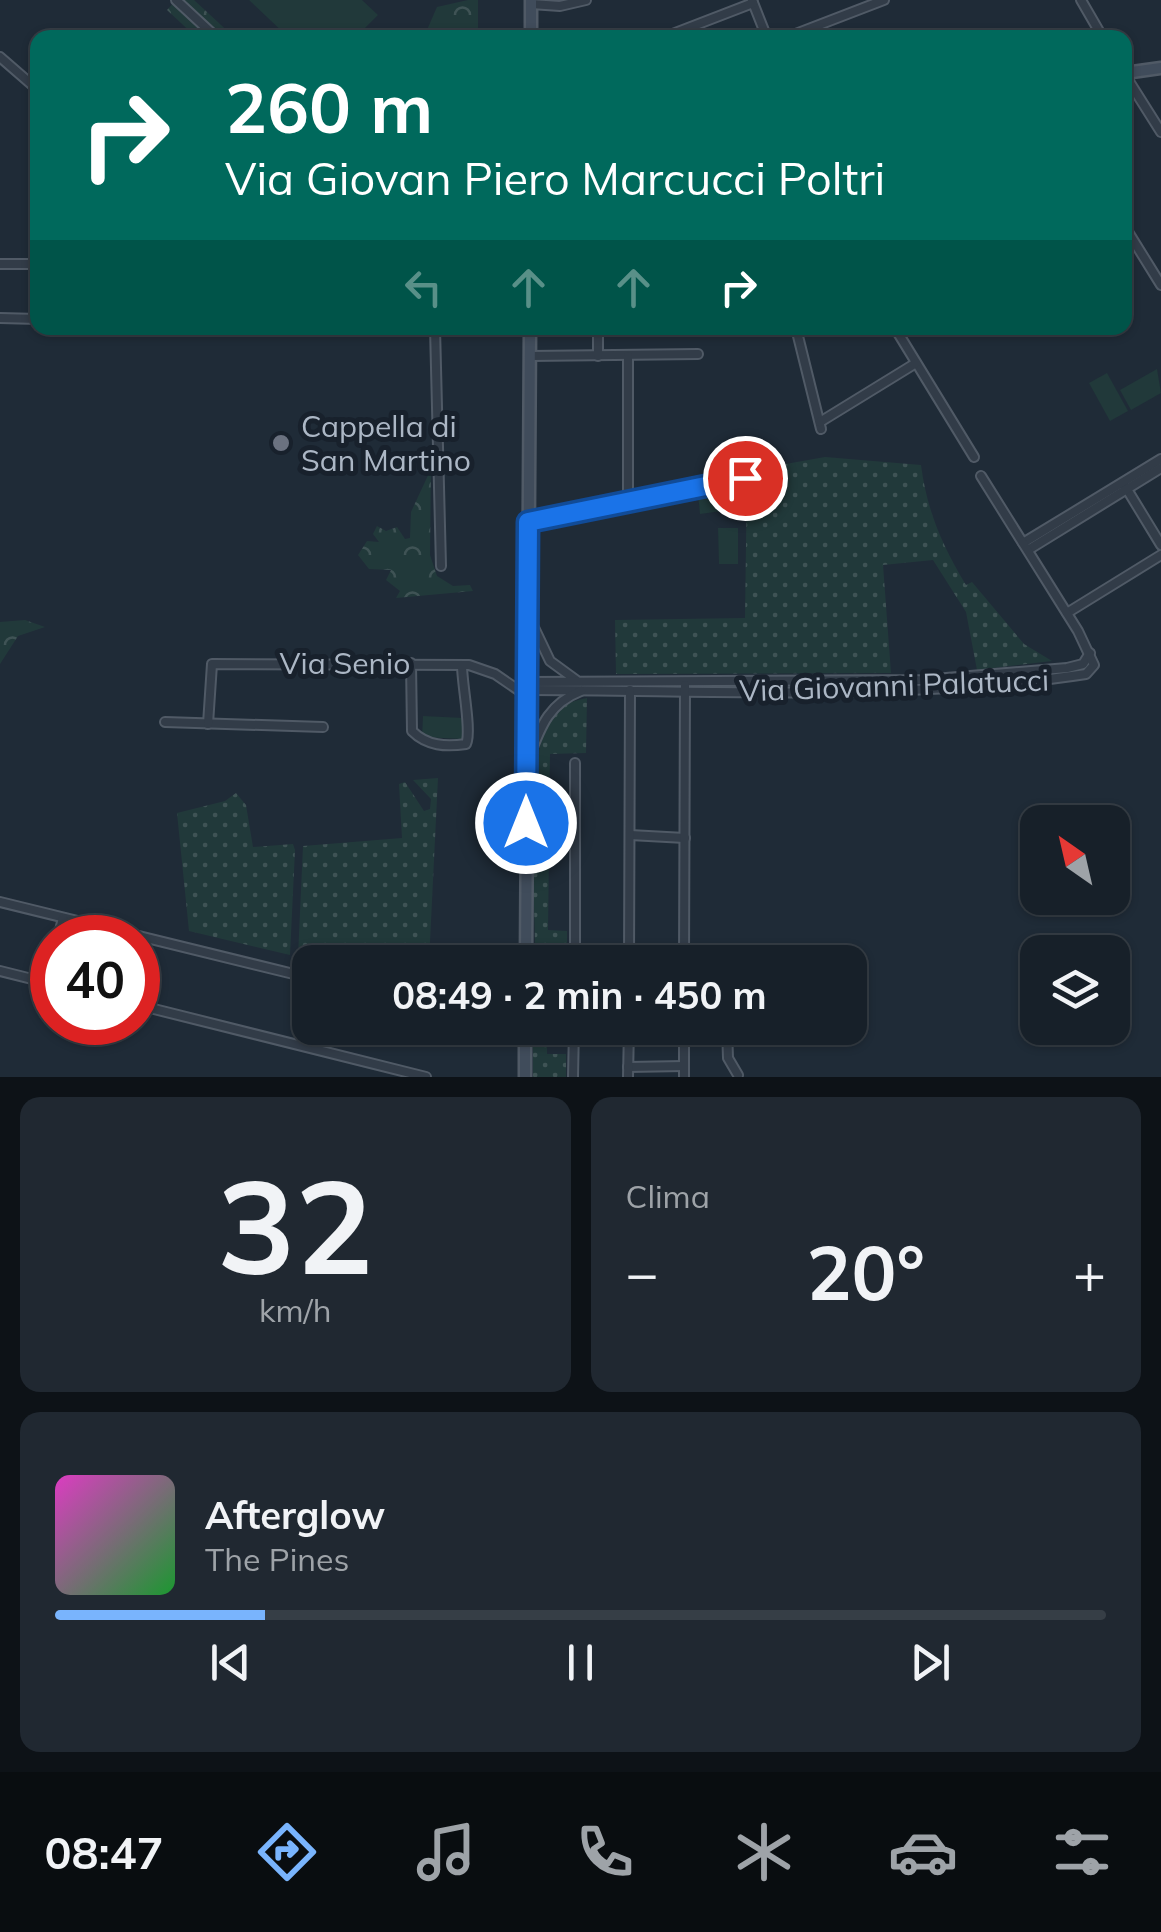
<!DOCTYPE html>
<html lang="it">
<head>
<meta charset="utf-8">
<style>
  body { margin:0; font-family:Mulish,sans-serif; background:#202831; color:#f1f3f6; height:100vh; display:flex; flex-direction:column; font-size:38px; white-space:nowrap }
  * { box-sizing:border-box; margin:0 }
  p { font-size:32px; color:#9ea3a8 }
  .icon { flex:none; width:55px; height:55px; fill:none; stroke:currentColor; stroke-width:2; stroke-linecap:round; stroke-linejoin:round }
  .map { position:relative; height:1077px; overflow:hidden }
  .panel { display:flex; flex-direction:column; gap:20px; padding:20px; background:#0d1217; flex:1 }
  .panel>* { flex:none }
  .top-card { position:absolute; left:30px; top:30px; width:1102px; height:305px; border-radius:20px; box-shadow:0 2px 8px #0004,0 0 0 2px #363e46; background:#00695c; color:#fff; overflow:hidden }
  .needle { width:65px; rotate:326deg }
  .buttons { position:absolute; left:1020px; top:805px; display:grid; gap:20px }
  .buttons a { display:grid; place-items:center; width:110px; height:110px; border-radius:20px; background:#172029; box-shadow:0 2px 8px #0004,0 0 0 2px #363e46; font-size:50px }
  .speed { position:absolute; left:30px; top:915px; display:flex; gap:20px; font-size:50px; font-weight:700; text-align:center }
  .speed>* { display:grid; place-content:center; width:130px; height:130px; border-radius:50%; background:#172029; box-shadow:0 2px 8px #0004,0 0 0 2px #363e46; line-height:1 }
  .speed .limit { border:15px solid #d22; background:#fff; color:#111 }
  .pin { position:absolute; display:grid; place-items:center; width:85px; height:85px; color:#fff; margin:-42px; border:5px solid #fff; border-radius:50%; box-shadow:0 2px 10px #0007 }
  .me { position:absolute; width:110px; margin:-55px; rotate:0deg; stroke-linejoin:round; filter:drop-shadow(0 0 8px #0008) }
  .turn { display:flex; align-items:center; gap:35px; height:210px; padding:0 30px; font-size:45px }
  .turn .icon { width:130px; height:130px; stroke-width:2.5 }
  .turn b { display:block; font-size:70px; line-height:85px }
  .lanes { display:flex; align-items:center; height:95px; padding:0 30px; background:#0003; justify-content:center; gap:50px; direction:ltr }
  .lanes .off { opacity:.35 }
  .big { font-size:75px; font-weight:700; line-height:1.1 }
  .panel .tile { flex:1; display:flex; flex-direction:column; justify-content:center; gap:15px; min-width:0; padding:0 35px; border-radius:20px; background:#202831 }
  .panel .dial { align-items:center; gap:0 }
  .dial b { font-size:130px; line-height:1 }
  .song { display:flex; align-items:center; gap:30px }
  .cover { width:120px; height:120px; border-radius:15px; background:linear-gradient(135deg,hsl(310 70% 55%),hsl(130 70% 35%)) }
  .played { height:10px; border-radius:5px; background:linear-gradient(90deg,#79b4fd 20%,#363e46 20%) }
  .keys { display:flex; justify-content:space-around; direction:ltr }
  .heat { display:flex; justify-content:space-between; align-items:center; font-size:55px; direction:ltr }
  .panel .tiles { flex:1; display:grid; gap:20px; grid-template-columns:1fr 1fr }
  .tile:last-child { grid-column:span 2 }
  .trip { position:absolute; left:292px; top:945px; width:575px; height:100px; border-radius:20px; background:#172029; box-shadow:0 2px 8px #0004,0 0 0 2px #363e46; font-weight:700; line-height:100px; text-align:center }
  .tab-bar { display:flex; height:160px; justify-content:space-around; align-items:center; background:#090d10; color:#9ea3a8 }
  .tab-bar .icon { width:70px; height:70px }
  .tab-bar .on { color:#79b4fd }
  .tab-bar b { font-size:45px; color:#f1f3f6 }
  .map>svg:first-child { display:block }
  .grass { fill:url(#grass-dots) }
  .forest { fill:url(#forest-crowns) }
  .garden { fill:#21393a }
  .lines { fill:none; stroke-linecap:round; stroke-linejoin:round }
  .street-casing { stroke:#505a66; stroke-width:12 }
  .secondary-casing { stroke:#505a66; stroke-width:15 }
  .street { stroke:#323c48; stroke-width:8 }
  .secondary { stroke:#404c5b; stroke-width:10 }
  .route-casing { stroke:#114b97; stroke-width:25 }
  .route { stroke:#1a73e8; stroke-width:18 }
  .worship-dot { fill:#6b7280; stroke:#18212c; stroke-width:4 }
  .labels { text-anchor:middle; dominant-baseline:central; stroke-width:10; stroke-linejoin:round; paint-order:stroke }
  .poi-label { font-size:30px; fill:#acb7c5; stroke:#18212c; text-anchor:start }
  .street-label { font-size:30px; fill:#acb7c5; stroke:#18212c }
</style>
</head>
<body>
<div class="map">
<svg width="1161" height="1077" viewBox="0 0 1161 1077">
  <defs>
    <pattern id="grass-dots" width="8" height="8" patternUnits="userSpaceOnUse" patternTransform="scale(2.5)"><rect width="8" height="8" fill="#21393a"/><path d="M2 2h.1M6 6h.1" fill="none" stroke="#3f5355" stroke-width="1.8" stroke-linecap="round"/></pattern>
    <pattern id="forest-crowns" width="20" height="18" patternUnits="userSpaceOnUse" patternTransform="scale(2.5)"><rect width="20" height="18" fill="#21393a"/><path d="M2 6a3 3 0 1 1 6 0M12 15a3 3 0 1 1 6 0" fill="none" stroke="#3f5355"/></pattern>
  </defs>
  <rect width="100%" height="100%" fill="#1f2b37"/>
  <g class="grass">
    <path d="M 825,457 L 921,465 C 927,511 942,545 966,585 L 972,582 L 1024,644 L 1052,661 L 977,670 L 966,612 L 933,560 L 883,565 L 891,673 L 616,674 L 615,620 L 745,618 L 747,471 Z"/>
    <path d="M 587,698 L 586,753 L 550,754 L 549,823 L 570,824 L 570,851 L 549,852 L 548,930 L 567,931 L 567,944 L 535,944 C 535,893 523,752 553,715 C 563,703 574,701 587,698 Z"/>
    <polygon points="438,778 429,962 317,962 298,957 303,846 402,838 399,784 405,782 424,811 430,809 431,799 413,780"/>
    <polygon points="236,793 246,805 253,847 293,844 295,850 290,955 189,931 177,813 225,801"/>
    <polygon points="533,1028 547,1028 547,1054 566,1054 566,1077 533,1077"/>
  </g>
  <g class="forest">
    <polygon points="176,0 194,0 234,37 196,37 167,10"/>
    <polygon points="468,0 478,0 478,37 424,37 437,7"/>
    <polygon points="431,469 430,555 437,576 453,586 470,585 473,591 396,598 400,591 386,580 391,570 369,569 358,555 367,541 379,542 373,534 377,526 386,531 397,527 405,539 410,538 411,512"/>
    <polygon points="25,620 45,627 18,636 0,664 0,622"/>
  </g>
  <g class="garden">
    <polygon points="249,0 362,0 378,15 356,37 288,37"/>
    <polygon points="1157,369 1161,393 1131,410 1120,390"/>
    <polygon points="1107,373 1128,411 1110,421 1089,383"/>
    <polygon points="741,488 744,508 700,514 698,494"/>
    <polygon points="718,528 738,528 738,564 719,564"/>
    <polygon points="423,716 464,718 463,739 422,737"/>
  </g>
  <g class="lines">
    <g class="street-casing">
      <g id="street">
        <polyline points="176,0 217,38"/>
        <polyline points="752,0 767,38"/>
        <polyline points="1081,0 1103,38"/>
        <polyline points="531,4 560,6 586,0"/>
        <polyline points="662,38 753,3"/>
        <polyline points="785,38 884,0"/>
        <polyline points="0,57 38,90"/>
        <polyline points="1125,75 1161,132"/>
        <polyline points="1125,227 1161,285"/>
        <polyline points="0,264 38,264"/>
        <polyline points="0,318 38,319"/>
        <polyline points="435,328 441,566"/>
        <polyline points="796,328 821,429"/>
        <polyline points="895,328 974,457"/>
        <polyline points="530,356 698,354"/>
        <polyline points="598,356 598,328"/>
        <polyline points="820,422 916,363"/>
        <polyline points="1125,486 1161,545"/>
        <polyline points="628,500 628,356"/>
        <polyline points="529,522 745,478"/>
        <polyline points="1023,543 1161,459"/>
        <polyline points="1028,550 1161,468"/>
        <polyline points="1067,613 1161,555"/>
        <polyline points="529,617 550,661 576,680"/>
        <path d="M 411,663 L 412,731 C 427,746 446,747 466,744 C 472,732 462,685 462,665"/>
        <polyline points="527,682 922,680 1067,668 1083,664 1090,653"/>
        <path d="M 527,690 C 713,690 902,702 1086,674 L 1094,665 L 1078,631 L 981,476"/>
        <polyline points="165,722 323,727"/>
        <polyline points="208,724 212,664 469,665 495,674 527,696"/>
        <path d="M 530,755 C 541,725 550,703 581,691"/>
        <polyline points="630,835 685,838"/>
        <polyline points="0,902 310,978"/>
        <polyline points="58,938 63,918"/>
        <polyline points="526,952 629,952"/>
        <polyline points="684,959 723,962"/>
        <polyline points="575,962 575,763"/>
        <polyline points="629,962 630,690"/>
        <polyline points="684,962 685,685"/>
        <polyline points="0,971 52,984"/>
        <polyline points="47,983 52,959"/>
        <polyline points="138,1005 426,1077"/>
        <polyline points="511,1028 525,1031"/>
        <polyline points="727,1028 728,1058 738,1075"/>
        <polyline points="628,1067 684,1066"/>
        <polyline points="573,1077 574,1028"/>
        <polyline points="628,1077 629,1028"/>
        <polyline points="684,1077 684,1028"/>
      </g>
    </g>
    <g class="secondary-casing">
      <g id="secondary">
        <polyline points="531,38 531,0"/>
        <polyline points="1125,73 1161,68"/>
        <polyline points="526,962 530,328"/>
        <polyline points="525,1077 525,1028"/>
      </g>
    </g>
    <use href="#street" class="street"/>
    <use href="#secondary" class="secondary"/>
  </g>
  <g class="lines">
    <g class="route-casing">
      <polyline id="route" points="526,823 528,522 745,478"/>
    </g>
    <use href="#route" class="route"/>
  </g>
  <circle class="worship-dot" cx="281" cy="443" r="10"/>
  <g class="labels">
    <g class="poi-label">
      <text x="301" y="426">Cappella di<tspan x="301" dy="34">San Martino</tspan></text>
    </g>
    <g class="street-label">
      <text x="345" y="663">Via Senio</text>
      <text transform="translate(894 685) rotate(-2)">Via Giovanni Palatucci</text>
    </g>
  </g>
</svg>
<div class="buttons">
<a><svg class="needle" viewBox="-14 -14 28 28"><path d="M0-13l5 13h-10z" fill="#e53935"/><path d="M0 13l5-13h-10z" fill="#9ea3a8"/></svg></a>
<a><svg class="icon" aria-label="layers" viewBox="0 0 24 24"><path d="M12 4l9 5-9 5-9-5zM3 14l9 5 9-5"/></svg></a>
</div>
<div class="speed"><div class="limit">40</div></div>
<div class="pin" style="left:745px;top:478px;background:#d93025"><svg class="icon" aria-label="arrive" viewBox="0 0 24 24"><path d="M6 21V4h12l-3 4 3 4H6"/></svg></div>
<svg class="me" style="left:526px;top:823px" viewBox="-20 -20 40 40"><circle r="17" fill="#1a73e8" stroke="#fff" stroke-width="3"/><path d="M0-11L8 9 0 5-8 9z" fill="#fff"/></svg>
<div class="trip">08:49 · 2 min · 450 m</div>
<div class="top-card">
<div class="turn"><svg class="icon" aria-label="right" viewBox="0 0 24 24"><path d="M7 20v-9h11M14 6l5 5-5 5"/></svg><div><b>260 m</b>Via Giovan Piero Marcucci Poltri</div></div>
<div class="lanes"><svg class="icon off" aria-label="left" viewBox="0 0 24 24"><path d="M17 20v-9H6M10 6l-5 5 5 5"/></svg><svg class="icon off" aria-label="ahead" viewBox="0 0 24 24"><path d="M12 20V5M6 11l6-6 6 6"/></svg><svg class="icon off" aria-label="ahead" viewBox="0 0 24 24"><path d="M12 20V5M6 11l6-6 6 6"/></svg><svg class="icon" aria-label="right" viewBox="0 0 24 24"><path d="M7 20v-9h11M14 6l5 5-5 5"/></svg></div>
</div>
</div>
<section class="panel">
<div class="tiles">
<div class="tile dial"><b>32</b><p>km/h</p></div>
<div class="tile"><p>Clima</p>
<div class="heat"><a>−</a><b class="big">20°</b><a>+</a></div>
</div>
<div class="tile">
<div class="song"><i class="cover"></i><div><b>Afterglow</b><p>The Pines</p></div></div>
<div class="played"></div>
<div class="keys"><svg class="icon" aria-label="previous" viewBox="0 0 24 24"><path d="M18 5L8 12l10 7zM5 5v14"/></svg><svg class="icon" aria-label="pause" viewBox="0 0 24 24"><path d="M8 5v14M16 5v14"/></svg><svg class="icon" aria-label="next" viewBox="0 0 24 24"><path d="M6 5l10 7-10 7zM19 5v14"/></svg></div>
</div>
</div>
</section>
<nav class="tab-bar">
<b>08:47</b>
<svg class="icon on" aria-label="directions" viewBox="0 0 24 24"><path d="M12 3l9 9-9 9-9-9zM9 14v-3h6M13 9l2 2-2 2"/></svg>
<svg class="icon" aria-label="music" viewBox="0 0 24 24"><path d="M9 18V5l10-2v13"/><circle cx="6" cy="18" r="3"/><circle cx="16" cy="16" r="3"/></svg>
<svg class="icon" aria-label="phone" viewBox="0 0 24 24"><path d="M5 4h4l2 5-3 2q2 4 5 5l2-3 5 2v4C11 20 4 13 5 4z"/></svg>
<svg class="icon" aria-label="climate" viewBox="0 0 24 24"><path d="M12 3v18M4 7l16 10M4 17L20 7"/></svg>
<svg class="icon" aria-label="car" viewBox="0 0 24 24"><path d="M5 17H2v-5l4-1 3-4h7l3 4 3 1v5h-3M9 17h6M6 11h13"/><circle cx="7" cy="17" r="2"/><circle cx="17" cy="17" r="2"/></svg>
<svg class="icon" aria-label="filters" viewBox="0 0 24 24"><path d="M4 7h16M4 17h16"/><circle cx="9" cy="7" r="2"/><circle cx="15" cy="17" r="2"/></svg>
</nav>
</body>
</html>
